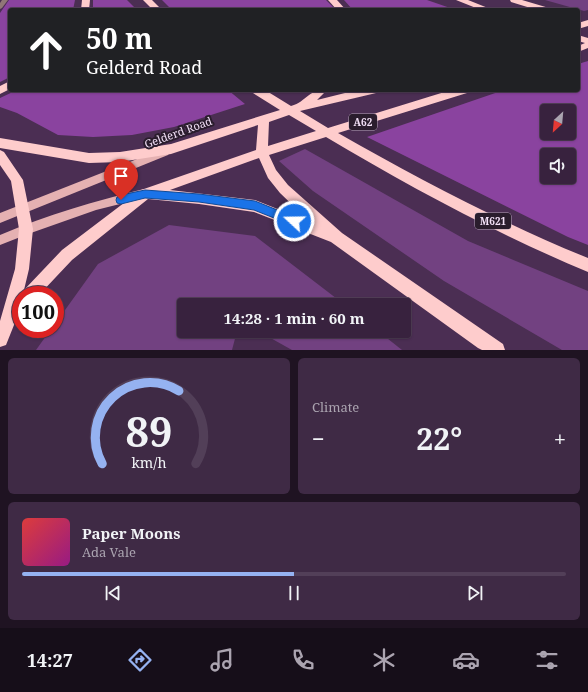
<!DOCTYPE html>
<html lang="en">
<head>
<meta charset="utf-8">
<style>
  body { margin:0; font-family:"Noto Serif",serif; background:#3f2a45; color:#f1f3f6; height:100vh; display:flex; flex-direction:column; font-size:15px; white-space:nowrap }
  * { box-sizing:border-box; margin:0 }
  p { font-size:13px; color:#aba4b0 }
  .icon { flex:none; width:22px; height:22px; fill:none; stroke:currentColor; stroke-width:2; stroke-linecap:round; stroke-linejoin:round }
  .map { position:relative; height:350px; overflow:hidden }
  .sheet { display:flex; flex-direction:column; gap:8px; padding:8px; background:#1f1322; flex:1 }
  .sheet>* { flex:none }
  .guide { position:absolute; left:8px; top:8px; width:572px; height:84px; border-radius:4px; box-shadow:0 1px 3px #0004,0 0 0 1px #523f58; background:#202124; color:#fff; overflow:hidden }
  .needle { width:26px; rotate:206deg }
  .controls { position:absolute; left:540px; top:104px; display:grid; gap:8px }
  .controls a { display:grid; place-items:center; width:36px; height:36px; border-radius:4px; background:#38223e; box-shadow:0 1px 3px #0004,0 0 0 1px #523f58; font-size:20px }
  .speed { position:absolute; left:12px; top:286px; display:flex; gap:8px; font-size:20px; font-weight:700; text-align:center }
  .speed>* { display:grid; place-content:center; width:52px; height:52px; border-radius:50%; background:#38223e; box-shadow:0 1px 3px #0004,0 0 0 1px #523f58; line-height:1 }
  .speed .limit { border:6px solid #d22; background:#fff; color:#111 }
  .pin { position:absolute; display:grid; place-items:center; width:34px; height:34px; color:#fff; margin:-41px -17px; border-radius:50% 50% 50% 0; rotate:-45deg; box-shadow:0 0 4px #0007 }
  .pin .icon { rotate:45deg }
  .me { position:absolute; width:44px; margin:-22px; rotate:291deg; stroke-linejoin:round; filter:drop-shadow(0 0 3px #0008) }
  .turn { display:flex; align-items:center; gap:14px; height:84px; padding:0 12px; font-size:18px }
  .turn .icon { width:52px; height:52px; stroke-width:2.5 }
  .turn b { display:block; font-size:28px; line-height:34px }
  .big { font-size:30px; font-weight:700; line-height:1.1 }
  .sheet .card { flex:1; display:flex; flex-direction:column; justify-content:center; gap:6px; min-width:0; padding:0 14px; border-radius:6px; background:#3f2a45 }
  .sheet .dial { align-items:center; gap:0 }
  .dial svg { height:104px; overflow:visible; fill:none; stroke:#523f58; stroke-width:7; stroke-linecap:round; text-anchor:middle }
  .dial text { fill:#f1f3f6; stroke:none }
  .song { display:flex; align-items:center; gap:12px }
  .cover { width:48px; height:48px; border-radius:6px; background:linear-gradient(135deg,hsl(0 70% 55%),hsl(310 70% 35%)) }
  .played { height:4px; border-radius:2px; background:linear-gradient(90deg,#95b2f1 50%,#523f58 50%) }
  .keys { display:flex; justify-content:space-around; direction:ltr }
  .heat { display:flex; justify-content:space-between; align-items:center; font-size:22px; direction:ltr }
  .sheet .tiles { flex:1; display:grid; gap:8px; grid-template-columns:1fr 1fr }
  .card:last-child { grid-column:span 2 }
  .trip { position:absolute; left:177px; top:298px; width:234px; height:40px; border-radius:4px; background:#38223e; box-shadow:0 1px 3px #0004,0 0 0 1px #523f58; font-weight:700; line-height:40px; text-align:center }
  .dock { display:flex; height:64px; justify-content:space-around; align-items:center; background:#160e19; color:#aba4b0 }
  .dock .icon { width:28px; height:28px }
  .dock .current { color:#95b2f1 }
  .dock b { font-size:18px; color:#f1f3f6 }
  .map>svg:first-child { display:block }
  .green { fill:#724181 }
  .forest { fill:#8a439f; fill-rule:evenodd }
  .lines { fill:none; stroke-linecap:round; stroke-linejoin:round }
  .lane { fill:#917777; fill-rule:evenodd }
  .primary { fill:#e5b1b2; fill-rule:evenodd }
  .highway { fill:#fecccc; fill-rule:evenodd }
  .route { fill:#1a73e8; stroke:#114b97 }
  .labels { text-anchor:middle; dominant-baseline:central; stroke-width:4; stroke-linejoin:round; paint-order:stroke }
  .shield { fill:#2a1d2d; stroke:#b6a6ba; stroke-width:1 }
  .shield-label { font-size:10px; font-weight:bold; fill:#f2e0f7 }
  .street-label { font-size:11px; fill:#f2e0f7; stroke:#2a1d2d }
</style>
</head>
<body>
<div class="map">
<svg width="588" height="350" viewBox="0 0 588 350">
  <rect width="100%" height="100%" fill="#4b2e53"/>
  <g class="green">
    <polygon points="545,0 588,0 588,10 584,11"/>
    <polygon points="305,149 468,241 588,291 588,350 562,350 444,281 313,191 279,161"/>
    <polygon points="169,225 255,236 345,305 184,305 184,331 237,331 232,350 36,350 51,329 55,329 55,324 98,264"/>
    <polygon points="258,331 378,331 402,350 292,350"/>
  </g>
  <g class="forest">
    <polygon points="9,0 75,0 73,10 10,10 10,77 0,82 0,13"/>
    <polygon points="93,0 127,0 137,10 93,10"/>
    <polygon points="162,0 326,0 336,10 172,10"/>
    <polygon points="344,0 427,0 456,10 353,10"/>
    <path d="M 588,61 L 588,245 L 568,237 L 367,137 L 504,90 L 578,90 L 578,64 ZM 547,111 L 569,111 L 569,133 L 547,133 ZM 547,155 L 569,155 L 569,177 L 547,177 Z"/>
    <polygon points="17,90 228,90 245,104 174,127 132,135 93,137 58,135 17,113 0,107 0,98"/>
  </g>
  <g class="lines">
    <polygon class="lane" points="2,0 8,0 2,8 0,9 0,3"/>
    <g class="primary">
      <polygon points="165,148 168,149 170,152 168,155 0,223 0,213"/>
      <path d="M 144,189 L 148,191 L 149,194 L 148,197 L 96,210 L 28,234 L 0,245 L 0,235 C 47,215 95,201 144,189 Z"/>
    </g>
    <g class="highway">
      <polygon points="82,0 90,0 89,10 81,10"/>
      <polygon points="143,0 152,0 162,10 153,10"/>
      <polygon points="328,0 337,0 346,10 337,10"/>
      <polygon points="456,0 468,0 493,10 481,10"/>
      <polygon points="510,0 522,0 549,8 550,10 537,10 511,2"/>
      <polygon points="588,20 588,26 578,29 578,23"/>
      <polygon points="578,35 588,38 588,48 578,52 578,46 585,43 578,41"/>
      <polygon points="10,81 10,89 0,94 0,86"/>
      <path d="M 252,90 L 265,90 L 291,106 C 308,101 306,90 327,90 L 317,100 L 357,90 L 377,90 L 376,93 L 372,94 L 300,111 L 328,128 L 451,90 L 468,90 L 467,93 L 338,133 C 419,179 502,223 588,258 L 588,272 C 497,234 410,187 326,137 L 269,155 L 276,170 L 288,185 L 342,233 L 503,344 L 505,350 L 482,350 L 478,348 L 331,242 L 254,212 L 199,204 L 148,199 L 72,260 L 39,295 L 21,295 L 18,315 L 6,345 L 0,347 L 0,321 L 15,269 L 19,229 L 11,181 L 0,165 L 0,150 L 4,152 L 23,180 L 33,229 L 29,269 L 24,290 L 62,250 L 141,190 L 256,150 L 258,125 L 171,154 L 120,162 L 89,163 L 0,148 L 0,138 L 89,153 L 120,152 L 171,144 L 280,110 L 253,93 ZM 289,115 L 316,131 L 268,146 L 269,122 ZM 259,158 L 268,178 L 280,193 L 310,222 L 255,200 L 170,190 Z"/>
    </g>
  </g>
  <polygon class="route" points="145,190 199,194 255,201 297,218 299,221 297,224 294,226 254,210 199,202 145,198 121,204 117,203 116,200 117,197 121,195"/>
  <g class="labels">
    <g class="shield">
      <rect x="349" y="114" width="28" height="16" rx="3"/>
      <rect x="475" y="213" width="36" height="16" rx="3"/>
    </g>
    <g class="shield-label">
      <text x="363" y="122">A62</text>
      <text x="493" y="221">M621</text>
    </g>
    <g class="street-label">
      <text transform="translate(178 132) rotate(-20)">Gelderd Road</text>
    </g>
  </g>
</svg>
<div class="controls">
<a><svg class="needle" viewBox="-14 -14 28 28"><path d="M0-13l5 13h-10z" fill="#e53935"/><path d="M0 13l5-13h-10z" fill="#aba4b0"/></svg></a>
<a><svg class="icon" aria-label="sound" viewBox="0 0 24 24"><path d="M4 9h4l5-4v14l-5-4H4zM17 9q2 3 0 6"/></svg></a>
</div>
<div class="speed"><div class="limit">100</div></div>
<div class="pin" style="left:121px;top:200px;background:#d93025"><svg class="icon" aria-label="arrive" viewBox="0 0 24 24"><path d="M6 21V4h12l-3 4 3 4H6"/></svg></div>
<svg class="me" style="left:294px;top:221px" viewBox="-20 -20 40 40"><circle r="17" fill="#1a73e8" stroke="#fff" stroke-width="3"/><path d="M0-11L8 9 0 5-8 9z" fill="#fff"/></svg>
<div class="trip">14:28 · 1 min · 60 m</div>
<div class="guide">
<div class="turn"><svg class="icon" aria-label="ahead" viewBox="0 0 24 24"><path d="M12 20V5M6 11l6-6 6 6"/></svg><div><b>50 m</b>Gelderd Road</div></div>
</div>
</div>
<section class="sheet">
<div class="tiles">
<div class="card dial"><svg viewBox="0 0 100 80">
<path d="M14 69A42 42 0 1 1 86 69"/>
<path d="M14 69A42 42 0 0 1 73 13" stroke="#95b2f1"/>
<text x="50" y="56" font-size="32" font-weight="700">89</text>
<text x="50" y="72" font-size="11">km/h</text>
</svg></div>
<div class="card"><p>Climate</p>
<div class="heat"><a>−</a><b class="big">22°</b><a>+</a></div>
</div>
<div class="card">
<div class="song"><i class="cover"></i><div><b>Paper Moons</b><p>Ada Vale</p></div></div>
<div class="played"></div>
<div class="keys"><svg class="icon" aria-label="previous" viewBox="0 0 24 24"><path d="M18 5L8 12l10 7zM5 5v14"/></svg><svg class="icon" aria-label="pause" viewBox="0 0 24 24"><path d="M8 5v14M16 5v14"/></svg><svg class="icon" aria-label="next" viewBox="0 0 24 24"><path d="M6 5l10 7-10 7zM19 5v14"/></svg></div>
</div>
</div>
</section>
<nav class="dock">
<b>14:27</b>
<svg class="icon current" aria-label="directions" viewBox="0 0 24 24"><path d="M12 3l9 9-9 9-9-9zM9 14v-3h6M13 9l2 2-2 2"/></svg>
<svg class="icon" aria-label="music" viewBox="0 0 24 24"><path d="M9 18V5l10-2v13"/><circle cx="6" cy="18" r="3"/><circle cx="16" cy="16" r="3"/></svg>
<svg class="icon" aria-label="phone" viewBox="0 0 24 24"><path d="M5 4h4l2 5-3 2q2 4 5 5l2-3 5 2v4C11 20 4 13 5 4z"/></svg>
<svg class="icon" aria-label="climate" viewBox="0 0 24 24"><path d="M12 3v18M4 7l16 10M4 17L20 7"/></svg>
<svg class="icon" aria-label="car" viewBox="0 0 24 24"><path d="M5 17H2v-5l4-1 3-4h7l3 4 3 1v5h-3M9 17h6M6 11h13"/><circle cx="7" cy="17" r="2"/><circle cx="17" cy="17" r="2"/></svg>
<svg class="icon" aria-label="filters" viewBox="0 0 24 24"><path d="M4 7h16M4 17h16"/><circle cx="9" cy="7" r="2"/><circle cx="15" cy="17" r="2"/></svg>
</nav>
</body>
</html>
